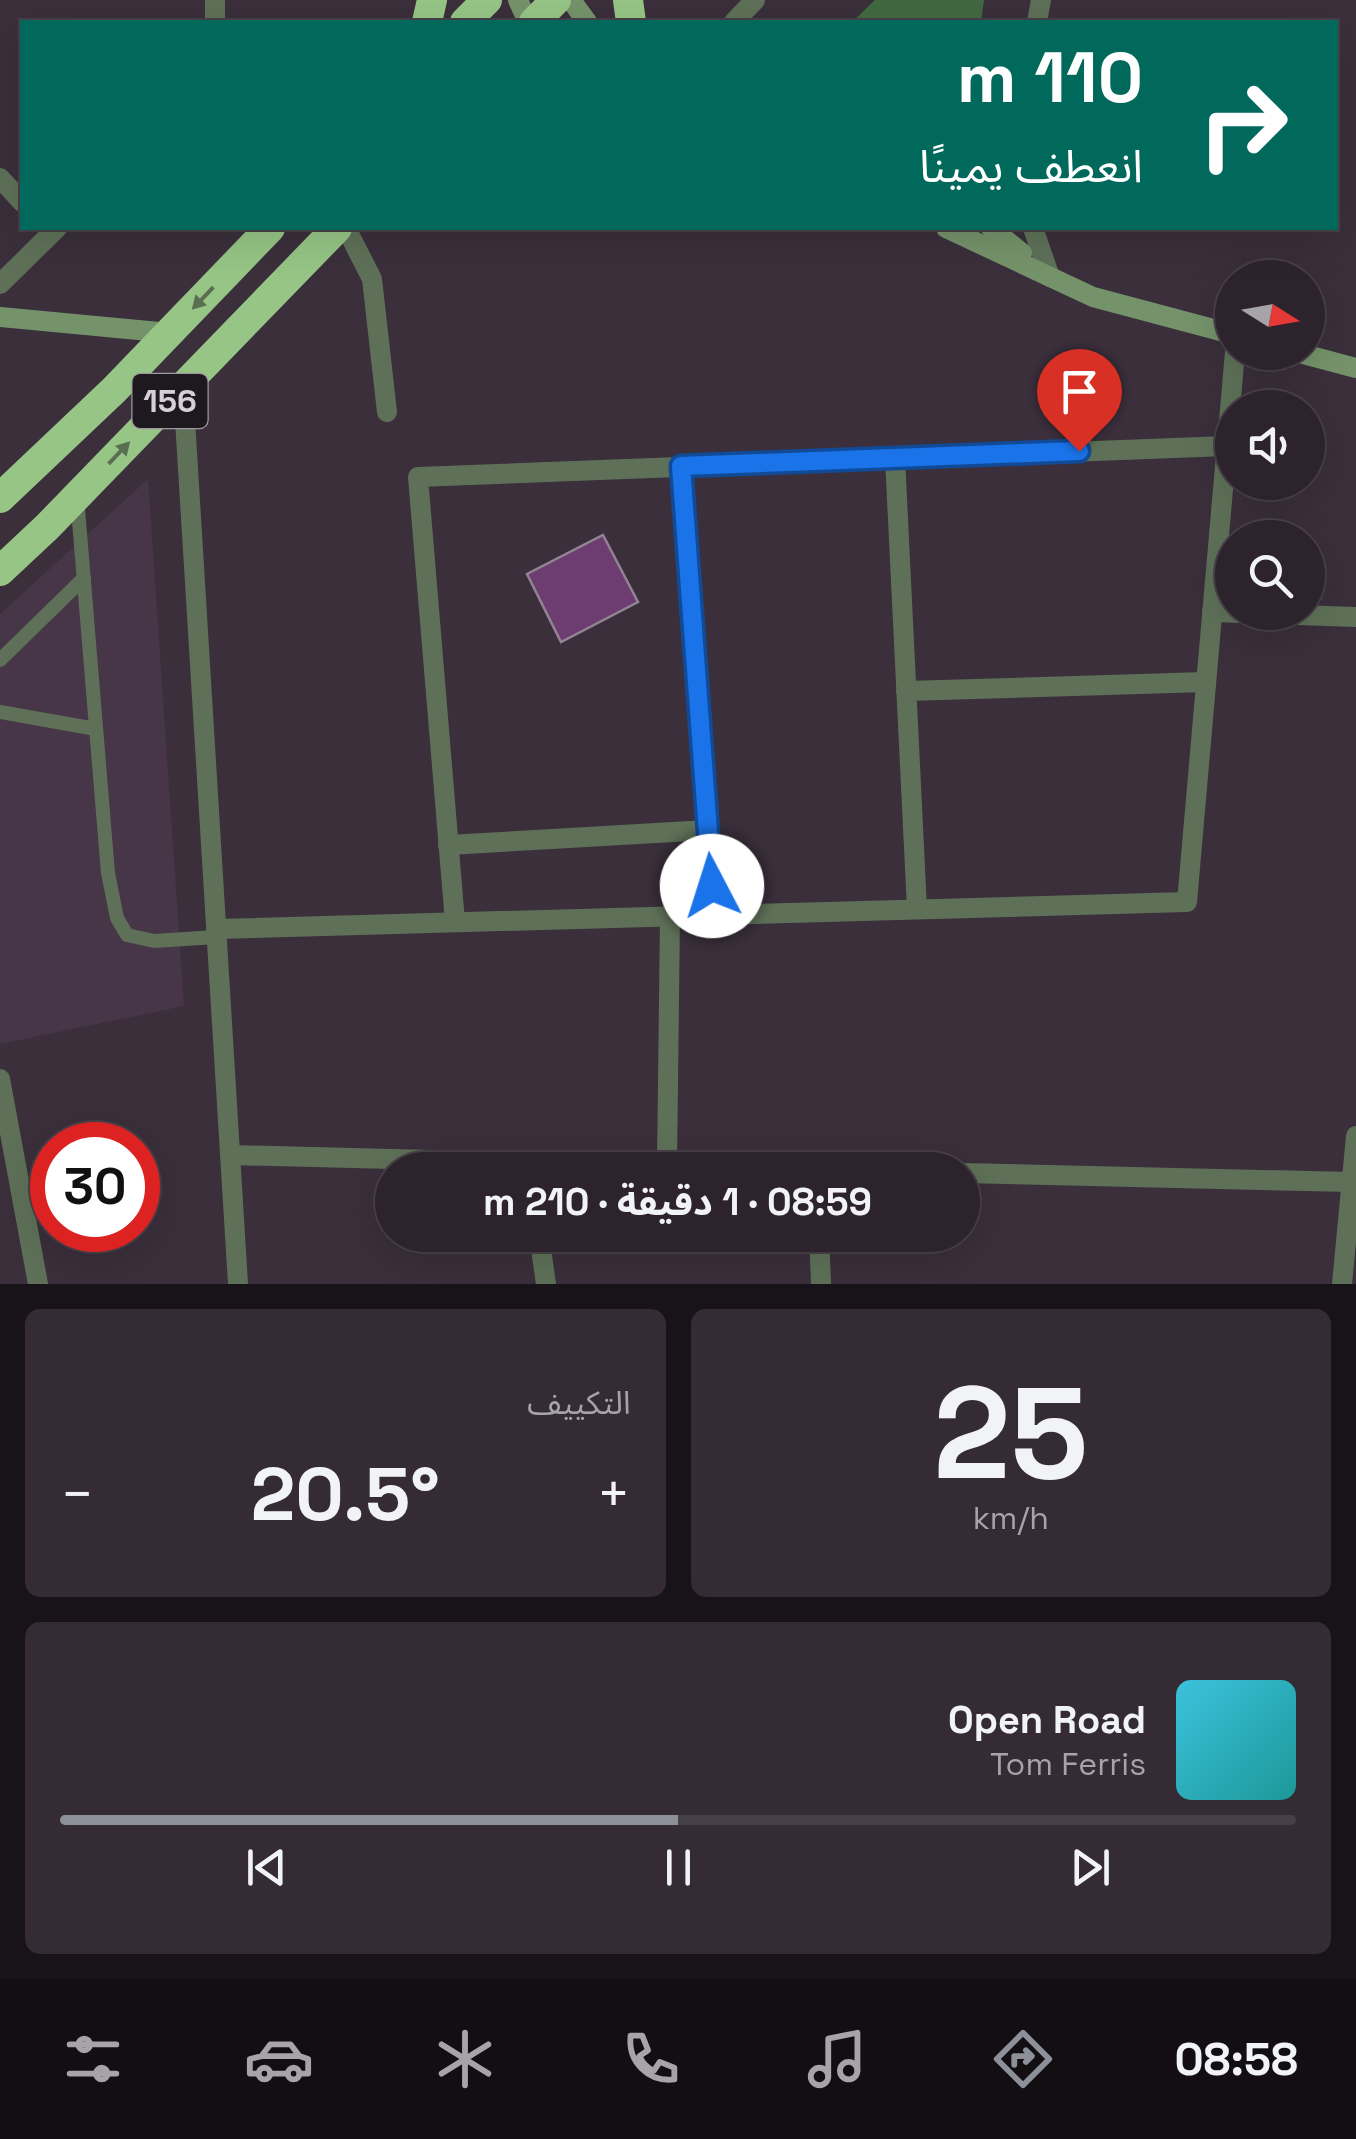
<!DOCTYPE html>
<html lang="ar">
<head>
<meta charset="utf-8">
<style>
  body { margin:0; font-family:"Space Grotesk","Noto Sans Arabic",sans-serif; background:#342b34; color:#f1f3f6; direction:rtl; height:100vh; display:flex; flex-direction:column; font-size:38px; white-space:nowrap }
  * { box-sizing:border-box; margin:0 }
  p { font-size:32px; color:#a6a4a9 }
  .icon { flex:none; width:55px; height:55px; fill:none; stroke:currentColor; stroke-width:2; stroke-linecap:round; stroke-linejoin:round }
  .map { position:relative; height:1284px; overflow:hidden; direction:ltr }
  .details { display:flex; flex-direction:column; gap:25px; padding:25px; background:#181318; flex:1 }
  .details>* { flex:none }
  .top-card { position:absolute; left:20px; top:20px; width:1318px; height:210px; border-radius:0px; box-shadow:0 10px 40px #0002,0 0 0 2px #484048; direction:rtl; background:#00695c; color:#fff; overflow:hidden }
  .needle { width:65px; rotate:101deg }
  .controls { position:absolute; left:1215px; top:260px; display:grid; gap:20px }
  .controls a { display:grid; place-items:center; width:110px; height:110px; border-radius:50%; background:#2c232c; box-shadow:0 10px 40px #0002,0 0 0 2px #484048; font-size:50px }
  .speed { position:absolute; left:30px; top:1122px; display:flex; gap:20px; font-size:50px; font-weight:700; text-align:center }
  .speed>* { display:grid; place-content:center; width:130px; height:130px; border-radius:50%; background:#2c232c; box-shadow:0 10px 40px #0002,0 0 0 2px #484048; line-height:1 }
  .speed .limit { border:15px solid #d22; background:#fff; color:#111 }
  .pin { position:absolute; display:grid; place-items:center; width:85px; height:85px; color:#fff; margin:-102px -42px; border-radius:50% 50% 50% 0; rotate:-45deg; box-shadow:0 0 10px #0007 }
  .pin .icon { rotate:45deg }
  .me { position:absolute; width:110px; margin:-55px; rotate:355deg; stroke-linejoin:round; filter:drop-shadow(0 0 8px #0008) }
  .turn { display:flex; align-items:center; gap:35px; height:210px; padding:0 30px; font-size:45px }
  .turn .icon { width:130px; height:130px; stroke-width:2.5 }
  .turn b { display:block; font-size:70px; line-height:85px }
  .big { font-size:75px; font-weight:700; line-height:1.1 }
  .details .tile { flex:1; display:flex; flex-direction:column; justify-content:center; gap:15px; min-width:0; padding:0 35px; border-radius:15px; background:#342b34 }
  .details .dial { align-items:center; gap:0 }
  .dial b { font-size:130px; line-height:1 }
  .song { display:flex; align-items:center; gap:30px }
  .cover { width:120px; height:120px; border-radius:15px; background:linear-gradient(135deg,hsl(190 70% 55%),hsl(180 70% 35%)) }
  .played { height:10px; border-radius:5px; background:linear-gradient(90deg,#8c9099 50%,#484048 50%) }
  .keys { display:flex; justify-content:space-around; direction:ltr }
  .heat { display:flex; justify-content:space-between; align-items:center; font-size:55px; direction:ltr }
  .details .tiles { flex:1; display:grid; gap:25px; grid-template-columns:1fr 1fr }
  .tile:last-child { grid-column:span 2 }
  .trip { position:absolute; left:375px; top:1152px; width:605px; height:100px; border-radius:50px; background:#2c232c; box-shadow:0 10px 40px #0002,0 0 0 2px #484048; font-weight:700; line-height:100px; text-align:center; direction:rtl }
  .tab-bar { display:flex; height:160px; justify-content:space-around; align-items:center; background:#120e12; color:#a6a4a9 }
  .tab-bar .icon { width:70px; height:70px }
  .tab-bar .active { color:#8c9099 }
  .tab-bar b { font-size:45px; color:#f1f3f6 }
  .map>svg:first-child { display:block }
  .built { fill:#463647 }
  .green { fill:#416940 }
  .building { fill:#6d3c70; stroke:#928492; stroke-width:2.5 }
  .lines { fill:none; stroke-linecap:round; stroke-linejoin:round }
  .lane { stroke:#5e7158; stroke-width:14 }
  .street { stroke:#5e7158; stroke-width:20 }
  .secondary { stroke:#75936b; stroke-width:20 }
  .highway { stroke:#96c586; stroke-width:30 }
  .oneway { fill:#5a6f52 }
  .route-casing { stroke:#114b97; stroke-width:25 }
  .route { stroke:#1a73e8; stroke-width:18 }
  .labels { text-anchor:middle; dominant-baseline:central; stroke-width:10; stroke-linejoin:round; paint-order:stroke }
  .shield { fill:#1e191f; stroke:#9f98a0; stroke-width:2.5 }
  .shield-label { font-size:32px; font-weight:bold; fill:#d6cfd7 }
</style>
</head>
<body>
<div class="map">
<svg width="1356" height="1284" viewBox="0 0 1356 1284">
  <rect width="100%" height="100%" fill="#3a2f3b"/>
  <polygon class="built" points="148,479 184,1006 0,1044 0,614"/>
  <polygon class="green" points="875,0 984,0 981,22 852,22"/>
  <polygon class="building" points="603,535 638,602 561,642 527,574"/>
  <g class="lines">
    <g class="lane">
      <polyline points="77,497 108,873 117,918 127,935 154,941 216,937"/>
      <polyline points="0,660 84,578"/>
      <polyline points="0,712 96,729"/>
    </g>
    <g class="street">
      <polyline points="215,22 215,0"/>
      <polyline points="734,22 755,0"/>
      <polyline points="1037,22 1041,0"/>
      <polyline points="0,178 22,202"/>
      <polyline points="346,228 372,279 387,412"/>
      <polyline points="1033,228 1050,277"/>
      <polyline points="0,284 57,228"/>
      <polyline points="183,387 238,1284"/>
      <polyline points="895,458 917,909"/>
      <polyline points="681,466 715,915"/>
      <polyline points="1212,612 1356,617"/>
      <polyline points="906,691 1206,682"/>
      <polyline points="448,845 708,830"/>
      <polyline points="455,922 418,477 1227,446"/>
      <polyline points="216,929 1187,902 1235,352"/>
      <polyline points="0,1079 38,1284"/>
      <polyline points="230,1155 839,1170"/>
      <polyline points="667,1166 670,916"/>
      <polyline points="962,1173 1351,1182"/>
      <polyline points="539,1235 546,1284"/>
      <polyline points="819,1235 821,1284"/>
      <polyline points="1342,1284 1356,1136"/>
    </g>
    <g class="secondary">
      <polyline points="518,0 528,22"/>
      <polyline points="571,0 587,22"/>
      <polyline points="946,228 1093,297 1232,334"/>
      <polyline points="991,228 1022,253"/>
      <polyline points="0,317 170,333"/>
      <polyline points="1296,352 1356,368"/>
    </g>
    <g class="highway">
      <polyline points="628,0 631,22"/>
      <polyline points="427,22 432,0"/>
      <polyline points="465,22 487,0"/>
      <polyline points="534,22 556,0"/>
      <polyline points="0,498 114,390 270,228"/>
      <polyline points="0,571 47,527 337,228"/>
    </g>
  </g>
  <defs><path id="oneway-solid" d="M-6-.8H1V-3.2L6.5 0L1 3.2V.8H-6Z" transform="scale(2.5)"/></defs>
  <g class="oneway">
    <use href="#oneway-solid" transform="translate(203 298) rotate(134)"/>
    <use href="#oneway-solid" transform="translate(119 453) rotate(-46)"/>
  </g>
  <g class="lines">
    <g class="route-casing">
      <polyline id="route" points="712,886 681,466 1079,451"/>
    </g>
    <use href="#route" class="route"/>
  </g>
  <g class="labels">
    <rect class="shield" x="132.5" y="374" width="75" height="54" rx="8"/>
    <g class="shield-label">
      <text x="170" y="401">156</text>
    </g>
  </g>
</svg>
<div class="controls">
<a><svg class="needle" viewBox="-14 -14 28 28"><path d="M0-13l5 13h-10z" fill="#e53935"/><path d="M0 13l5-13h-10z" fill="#a6a4a9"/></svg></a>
<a><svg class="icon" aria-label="sound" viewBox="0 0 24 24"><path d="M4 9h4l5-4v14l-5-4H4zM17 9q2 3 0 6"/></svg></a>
<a><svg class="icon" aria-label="search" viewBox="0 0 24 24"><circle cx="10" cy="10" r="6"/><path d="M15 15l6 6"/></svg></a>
</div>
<div class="speed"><div class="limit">30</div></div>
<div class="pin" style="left:1079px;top:451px;background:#d93025"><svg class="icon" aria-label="arrive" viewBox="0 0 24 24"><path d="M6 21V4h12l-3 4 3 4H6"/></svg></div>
<svg class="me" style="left:712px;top:886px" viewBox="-20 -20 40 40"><circle r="19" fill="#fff"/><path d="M0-13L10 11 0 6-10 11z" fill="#1a73e8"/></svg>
<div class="trip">08:59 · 1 دقيقة · 210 m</div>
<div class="top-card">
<div class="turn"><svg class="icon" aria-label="right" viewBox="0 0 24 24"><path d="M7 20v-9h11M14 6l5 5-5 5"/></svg><div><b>110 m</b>انعطف يمينًا</div></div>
</div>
</div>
<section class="details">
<div class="tiles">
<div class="tile dial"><b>25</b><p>km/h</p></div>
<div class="tile"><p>التكييف</p>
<div class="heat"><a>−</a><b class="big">20.5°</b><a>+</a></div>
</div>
<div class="tile">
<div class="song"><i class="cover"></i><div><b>Open Road</b><p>Tom Ferris</p></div></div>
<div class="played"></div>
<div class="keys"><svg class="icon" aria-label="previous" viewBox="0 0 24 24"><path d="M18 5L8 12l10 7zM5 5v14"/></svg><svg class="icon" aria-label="pause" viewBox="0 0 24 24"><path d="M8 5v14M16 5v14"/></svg><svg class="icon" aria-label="next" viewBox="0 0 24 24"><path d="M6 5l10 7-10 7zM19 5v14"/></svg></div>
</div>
</div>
</section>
<nav class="tab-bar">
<b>08:58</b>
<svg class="icon active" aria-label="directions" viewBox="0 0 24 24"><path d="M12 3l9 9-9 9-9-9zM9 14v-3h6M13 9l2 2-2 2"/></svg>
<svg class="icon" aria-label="music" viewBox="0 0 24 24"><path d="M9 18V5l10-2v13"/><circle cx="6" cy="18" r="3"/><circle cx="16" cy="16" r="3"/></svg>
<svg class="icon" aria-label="phone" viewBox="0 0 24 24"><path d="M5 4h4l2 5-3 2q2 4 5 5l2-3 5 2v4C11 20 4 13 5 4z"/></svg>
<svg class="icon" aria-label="climate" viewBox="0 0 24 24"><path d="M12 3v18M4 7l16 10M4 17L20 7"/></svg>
<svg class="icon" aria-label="car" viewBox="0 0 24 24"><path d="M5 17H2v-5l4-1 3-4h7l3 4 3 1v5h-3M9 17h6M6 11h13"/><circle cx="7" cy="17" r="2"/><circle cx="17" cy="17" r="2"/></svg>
<svg class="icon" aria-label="filters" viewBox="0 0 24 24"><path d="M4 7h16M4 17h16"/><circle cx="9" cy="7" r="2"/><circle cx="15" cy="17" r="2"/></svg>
</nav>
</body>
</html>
